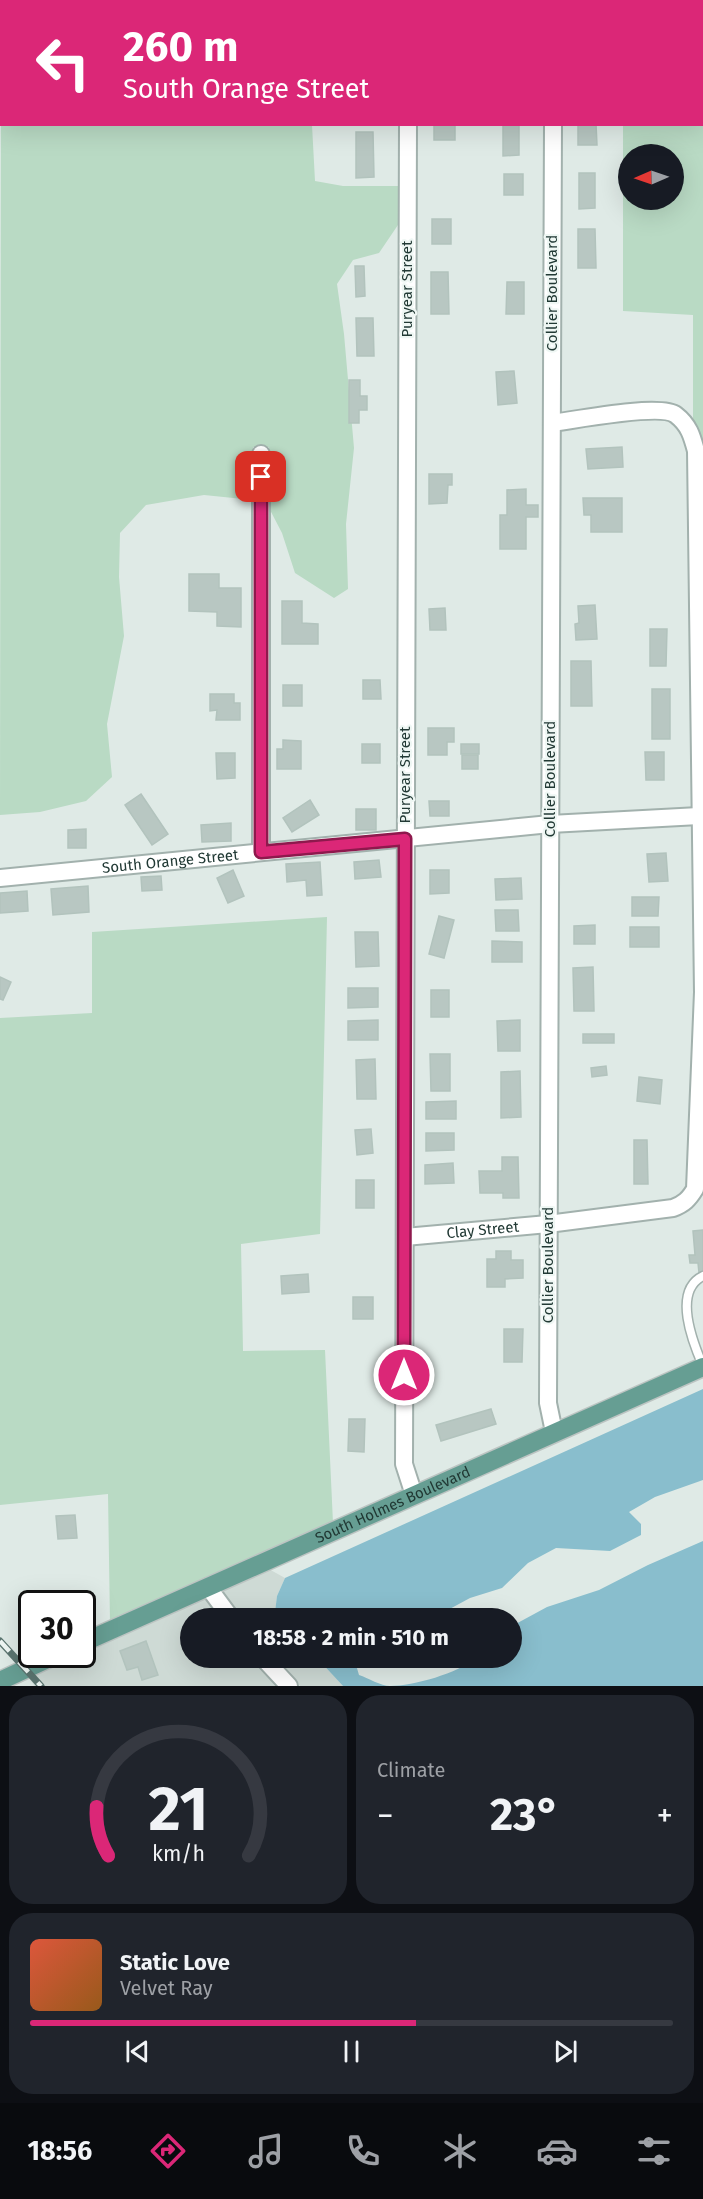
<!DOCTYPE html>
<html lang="en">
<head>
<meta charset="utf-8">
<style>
  body { margin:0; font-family:"Fira Sans",sans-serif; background:#20242c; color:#f1f3f6; height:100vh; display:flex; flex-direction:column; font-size:22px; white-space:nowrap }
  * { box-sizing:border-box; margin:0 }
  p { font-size:20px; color:#9ea1a6 }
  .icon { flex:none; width:33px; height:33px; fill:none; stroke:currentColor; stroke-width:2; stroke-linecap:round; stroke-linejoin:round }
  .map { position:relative; height:1686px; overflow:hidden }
  .side { display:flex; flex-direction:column; gap:9px; padding:9px; background:#0d0f14; flex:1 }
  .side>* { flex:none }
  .top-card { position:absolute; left:0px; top:0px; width:704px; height:126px; box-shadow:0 6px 24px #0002; background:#db2777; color:#fff; overflow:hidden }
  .needle { width:39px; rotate:268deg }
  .fabs { position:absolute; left:618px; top:144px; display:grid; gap:12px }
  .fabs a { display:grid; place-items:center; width:66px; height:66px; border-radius:50%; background:#171b24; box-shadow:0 6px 24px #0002; font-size:30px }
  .speed { position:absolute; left:18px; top:1590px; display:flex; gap:12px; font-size:30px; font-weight:700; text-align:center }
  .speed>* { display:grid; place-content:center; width:78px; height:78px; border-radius:50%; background:#171b24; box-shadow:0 6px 24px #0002; line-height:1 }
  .speed .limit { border:3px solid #111; border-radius:9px; background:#fff; color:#111 }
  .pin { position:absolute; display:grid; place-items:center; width:51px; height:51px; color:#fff; margin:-26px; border-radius:12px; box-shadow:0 3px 9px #0006 }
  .me { position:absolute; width:66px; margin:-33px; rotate:0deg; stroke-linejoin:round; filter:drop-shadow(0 0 4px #0008) }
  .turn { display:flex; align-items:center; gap:21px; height:126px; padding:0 24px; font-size:27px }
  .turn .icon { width:78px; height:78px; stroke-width:2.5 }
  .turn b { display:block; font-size:42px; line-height:51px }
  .big { font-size:45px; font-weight:700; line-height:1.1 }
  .side .tile { flex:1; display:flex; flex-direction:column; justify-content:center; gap:9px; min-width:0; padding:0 21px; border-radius:24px; background:#20242c }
  .side .dial { align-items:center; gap:0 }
  .dial svg { height:156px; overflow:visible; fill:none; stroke:#363941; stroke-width:7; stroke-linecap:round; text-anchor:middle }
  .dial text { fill:#f1f3f6; stroke:none }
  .song { display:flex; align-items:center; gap:18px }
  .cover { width:72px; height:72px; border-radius:9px; background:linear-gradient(135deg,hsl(10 70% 55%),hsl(30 70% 35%)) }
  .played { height:6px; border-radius:3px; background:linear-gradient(90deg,#db2777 60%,#363941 60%) }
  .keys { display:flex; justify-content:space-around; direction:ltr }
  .heat { display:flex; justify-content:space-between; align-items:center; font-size:33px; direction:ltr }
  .side .tiles { flex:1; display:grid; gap:9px; grid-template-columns:1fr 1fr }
  .tile:last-child { grid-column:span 2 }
  .trip { position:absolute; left:180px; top:1608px; width:342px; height:60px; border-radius:30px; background:#171b24; box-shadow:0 6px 24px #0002; font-weight:700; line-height:60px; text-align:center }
  .menu { display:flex; height:96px; justify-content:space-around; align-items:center; background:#090b0e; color:#9ea1a6 }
  .menu .icon { width:42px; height:42px }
  .menu .selected { color:#db2777 }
  .menu b { font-size:27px; color:#f1f3f6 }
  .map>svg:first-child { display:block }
  .built { fill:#cedad5 }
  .green { fill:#b9dac4; fill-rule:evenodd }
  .water { fill:#89becd }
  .building { fill:#b8c7c2; stroke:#b2c3bd; stroke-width:1.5 }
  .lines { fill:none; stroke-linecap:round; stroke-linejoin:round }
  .service-casing { stroke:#a2b1ad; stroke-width:11 }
  .minor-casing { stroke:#a2b1ad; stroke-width:20 }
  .primary-casing { stroke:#bcc4c2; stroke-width:21 }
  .service { stroke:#fff; stroke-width:8 }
  .minor { stroke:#fff; stroke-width:16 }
  .primary { stroke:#669e93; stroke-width:18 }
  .rail-casing { stroke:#5b7570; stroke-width:7 }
  .rail { stroke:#eff7f4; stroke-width:4.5; stroke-dasharray:14; stroke-linecap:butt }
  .route-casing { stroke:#8e194d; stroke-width:15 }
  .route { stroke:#db2777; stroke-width:10 }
  .labels { text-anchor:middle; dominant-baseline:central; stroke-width:4.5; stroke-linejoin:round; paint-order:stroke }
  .street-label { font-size:15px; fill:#213934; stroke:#eff7f4 }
</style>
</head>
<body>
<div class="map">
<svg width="703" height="1686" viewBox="0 0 703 1686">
  <rect width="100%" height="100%" fill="#dfeae6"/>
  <g class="built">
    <polygon points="267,1568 285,1578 277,1596 275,1612 283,1618 241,1618 219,1590"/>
    <polygon points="205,1596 221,1618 190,1618 190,1658 253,1658 279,1686 35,1686 27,1676 75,1655 82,1654 83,1651"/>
    <polygon points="274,1658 317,1658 343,1686 300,1686"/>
  </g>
  <g class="green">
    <polygon points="58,0 400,0 400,1 56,1"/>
    <path d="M 623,0 L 703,0 L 703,449 L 697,427 L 693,421 L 693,315 L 623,311 L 623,125 L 702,124 L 702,2 ZM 628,154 L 674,154 L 674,200 L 628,200 Z"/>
    <polygon points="1,42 2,124 312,125 315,181 343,186 400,186 400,222 379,253 353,260 337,284 344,334 354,448 346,524 348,589 334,598 295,573 282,533 269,508 269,447 253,447 253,500 204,495 146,505 120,533 119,577 124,636 107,724 112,777 86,801 40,812 0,815"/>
    <polygon points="327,917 320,1234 241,1244 243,1351 325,1350 333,1523 110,1623 108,1494 0,1505 0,1018 92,1013 92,932"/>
  </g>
  <g class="water">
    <polygon points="703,1389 703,1480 655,1497 629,1512 641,1524 641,1535 610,1551 556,1548 528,1563 502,1588 470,1598 433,1618 283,1618 275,1612 277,1596 285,1578"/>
    <path d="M 703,1541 L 703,1686 L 343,1686 L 317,1658 L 354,1658 L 359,1675 C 368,1678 381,1686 390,1686 C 413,1686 459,1673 475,1658 L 512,1658 L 512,1626 L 547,1607 L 599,1590 L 648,1565 Z"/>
  </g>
  <g class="building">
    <polygon points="490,0 530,0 530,1 490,2"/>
    <rect x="434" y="124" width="21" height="16"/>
    <polygon points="503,124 519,124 519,155 503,156"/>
    <polygon points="578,124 596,124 597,145 578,145"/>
    <polygon points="356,132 373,132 374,177 356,178"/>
    <polygon points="579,173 595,173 595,208 579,209"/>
    <rect x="504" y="174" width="19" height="21"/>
    <rect x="432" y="219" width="19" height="25"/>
    <polygon points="578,229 595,229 596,268 578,268"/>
    <polygon points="355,266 364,266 365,296 356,297"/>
    <polygon points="431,272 448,272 449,314 431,314"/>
    <polygon points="507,282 524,282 524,314 506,314"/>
    <polygon points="356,318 373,318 374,356 357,356"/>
    <polygon points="514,371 517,403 498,405 496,372"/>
    <polygon points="349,380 360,380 360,396 367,396 367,410 359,410 359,423 349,423"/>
    <polygon points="622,447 623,467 588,469 586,449"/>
    <polygon points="429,474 452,474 452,485 448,485 447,503 429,504"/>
    <polygon points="526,489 526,505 538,505 538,517 526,517 526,549 500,549 500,515 507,515 507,490"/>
    <polygon points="583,498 622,498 622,532 591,532 591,515 584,515"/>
    <polygon points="189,574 219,574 219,588 241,588 241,627 217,626 217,612 189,611"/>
    <polygon points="282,601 302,601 302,623 318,624 318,644 282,644"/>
    <polygon points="595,605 597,639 576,640 575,624 579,623 578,606"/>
    <polygon points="445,608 446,630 430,630 429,609"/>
    <polygon points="650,629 667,629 666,666 650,666"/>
    <polygon points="571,661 591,661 592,706 571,706"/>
    <polygon points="363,680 380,680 381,699 363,699"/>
    <rect x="283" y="685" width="19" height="21"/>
    <rect x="652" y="689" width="18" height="50"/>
    <polygon points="210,694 234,694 234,703 240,703 240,720 216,720 217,710 210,711"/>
    <polygon points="428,728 454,728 454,742 447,742 447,755 428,755"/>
    <polygon points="283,740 301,741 301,769 277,769 277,749 283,749"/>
    <rect x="362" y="744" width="18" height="19"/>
    <rect x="461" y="744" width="18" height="10"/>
    <polygon points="645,752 664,752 664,780 646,780"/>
    <polygon points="216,753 235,753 235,778 217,779"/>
    <rect x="462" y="755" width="16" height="14"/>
    <polygon points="141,794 168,834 152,845 125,805"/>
    <polygon points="310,800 319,815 292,832 283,818"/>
    <polygon points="429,801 449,801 449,816 430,816"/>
    <rect x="356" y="809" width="20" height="21"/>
    <polygon points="231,823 231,841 202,842 201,825"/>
    <polygon points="86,829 86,848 68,848 68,830"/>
    <polygon points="666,853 668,881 649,882 647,854"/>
    <polygon points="379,860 381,877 355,879 354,862"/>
    <polygon points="320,862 322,895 307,896 306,880 287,882 286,864"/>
    <polygon points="233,870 244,896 228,903 217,878"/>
    <polygon points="430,870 449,870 449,893 430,894"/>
    <polygon points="161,876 162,890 142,891 141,877"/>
    <polygon points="521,878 522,899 496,900 495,879"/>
    <polygon points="88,886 89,912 53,915 51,889"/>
    <polygon points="27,891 28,911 0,913 0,893"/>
    <polygon points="632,897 659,897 658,916 632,916"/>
    <polygon points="495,910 518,910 519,931 496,931"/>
    <polygon points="439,916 454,920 444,958 429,954"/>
    <polygon points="595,925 595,944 574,944 574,926"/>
    <rect x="630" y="927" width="29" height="20"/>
    <polygon points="355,932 378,932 379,966 356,967"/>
    <polygon points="492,941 522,942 522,962 492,962"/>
    <polygon points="593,967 594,1011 574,1011 573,968"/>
    <polygon points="0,977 11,982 3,1000 0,999"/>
    <polygon points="348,988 378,988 378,1007 348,1008"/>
    <rect x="431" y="990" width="18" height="27"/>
    <polygon points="378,1020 378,1040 348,1040 348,1021"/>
    <polygon points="520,1020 520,1051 498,1051 497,1021"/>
    <rect x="583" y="1034" width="31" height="9"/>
    <polygon points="430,1054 450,1054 450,1091 431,1091"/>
    <polygon points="375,1059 376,1099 357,1099 356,1060"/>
    <polygon points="606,1066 607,1075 592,1077 591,1068"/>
    <polygon points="520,1071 521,1117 501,1118 501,1072"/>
    <polygon points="639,1077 662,1080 660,1104 637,1101"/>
    <polygon points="456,1101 456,1119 426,1119 426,1102"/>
    <polygon points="371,1129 373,1153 357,1155 355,1130"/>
    <polygon points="426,1133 454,1133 454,1150 426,1151"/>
    <polygon points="634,1140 647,1140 648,1184 634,1184"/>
    <polygon points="502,1157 518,1157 519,1198 503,1198 503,1193 480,1193 479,1171 502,1171"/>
    <polygon points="453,1163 454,1183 425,1184 425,1165"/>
    <rect x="356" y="1180" width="18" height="28"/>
    <polygon points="703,1230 703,1273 699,1273 698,1263 690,1263 689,1255 695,1255 693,1231"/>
    <polygon points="496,1251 511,1251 511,1260 523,1260 523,1278 505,1279 505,1287 487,1287 487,1259 496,1259"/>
    <polygon points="308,1274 309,1292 282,1294 281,1276"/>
    <rect x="353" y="1297" width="20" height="22"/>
    <polygon points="504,1329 523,1329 522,1362 504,1362"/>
    <polygon points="491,1409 496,1424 441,1441 436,1425"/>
    <polygon points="349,1419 365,1419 364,1452 348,1451"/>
    <polygon points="75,1515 77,1538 58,1539 56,1516"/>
    <polygon points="146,1641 158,1675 142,1680 138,1667 127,1670 120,1651"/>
  </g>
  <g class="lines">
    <g class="service-casing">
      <path id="service" d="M 703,1276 C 672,1291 693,1343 703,1366"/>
    </g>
    <g class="minor-casing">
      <g id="minor">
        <polyline points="553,2 553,0"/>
        <polyline points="408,124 404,1464 414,1495"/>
        <polyline points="553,124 548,1403 554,1432"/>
        <polyline points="261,454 261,852"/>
        <path id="s1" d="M 0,878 L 550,824 L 699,816"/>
        <path id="s2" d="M 405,1237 L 548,1224 L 673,1208 C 684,1204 689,1199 695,1189 L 703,992 L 696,451 C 692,436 689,425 676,415 C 661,403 575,420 552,423"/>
        <polyline points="208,1587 231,1618"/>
        <polyline points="263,1658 289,1686"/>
      </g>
    </g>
    <g class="primary-casing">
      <g id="primary">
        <path id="s3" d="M 82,1643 L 703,1367"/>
        <polyline points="0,1681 58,1654"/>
      </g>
    </g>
    <use href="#service" class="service"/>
    <use href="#minor" class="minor"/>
    <use href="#primary" class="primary"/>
    <g class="rail-casing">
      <polyline id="rail" points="0,1641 41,1686"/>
    </g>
    <use href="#rail" class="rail"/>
  </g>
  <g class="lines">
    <g class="route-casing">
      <polyline id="route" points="261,477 261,852 405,839 404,1375"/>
    </g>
    <use href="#route" class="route"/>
  </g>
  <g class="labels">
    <g class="street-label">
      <text transform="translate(407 289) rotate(-90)">Puryear Street</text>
      <text transform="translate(552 293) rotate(-90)">Collier Boulevard</text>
      <text transform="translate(405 775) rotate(-90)">Puryear Street</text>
      <text transform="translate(550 779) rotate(-90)">Collier Boulevard</text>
      <text stroke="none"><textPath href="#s1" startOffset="171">South Orange Street</textPath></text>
      <text stroke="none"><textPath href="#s2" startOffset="78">Clay Street</textPath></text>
      <text transform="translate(548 1265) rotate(-90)">Collier Boulevard</text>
      <text stroke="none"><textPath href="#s3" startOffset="340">South Holmes Boulevard</textPath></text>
    </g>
  </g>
</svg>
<div class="fabs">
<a><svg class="needle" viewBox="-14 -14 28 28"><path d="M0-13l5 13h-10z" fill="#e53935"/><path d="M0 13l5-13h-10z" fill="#9ea1a6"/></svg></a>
</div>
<div class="speed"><div class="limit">30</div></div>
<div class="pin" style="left:261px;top:477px;background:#d93025"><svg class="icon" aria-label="arrive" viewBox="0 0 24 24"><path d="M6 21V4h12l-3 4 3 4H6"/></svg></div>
<svg class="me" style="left:404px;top:1375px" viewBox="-20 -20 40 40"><circle r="17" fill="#db2777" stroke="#fff" stroke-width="3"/><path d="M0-11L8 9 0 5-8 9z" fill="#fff"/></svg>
<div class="trip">18:58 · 2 min · 510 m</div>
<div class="top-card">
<div class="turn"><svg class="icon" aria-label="left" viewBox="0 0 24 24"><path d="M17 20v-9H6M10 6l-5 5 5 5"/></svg><div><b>260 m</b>South Orange Street</div></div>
</div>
</div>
<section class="side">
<div class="tiles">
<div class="tile dial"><svg viewBox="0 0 100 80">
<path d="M14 69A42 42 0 1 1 86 69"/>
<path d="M14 69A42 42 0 0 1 8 44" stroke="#db2777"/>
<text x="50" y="56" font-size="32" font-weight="700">21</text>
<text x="50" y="72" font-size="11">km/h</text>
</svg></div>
<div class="tile"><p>Climate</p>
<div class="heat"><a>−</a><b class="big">23°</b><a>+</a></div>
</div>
<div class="tile">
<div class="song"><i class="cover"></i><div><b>Static Love</b><p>Velvet Ray</p></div></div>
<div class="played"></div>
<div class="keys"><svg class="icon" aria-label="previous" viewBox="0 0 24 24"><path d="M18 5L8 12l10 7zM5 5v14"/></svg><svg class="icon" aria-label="pause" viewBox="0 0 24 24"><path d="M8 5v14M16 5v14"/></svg><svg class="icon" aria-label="next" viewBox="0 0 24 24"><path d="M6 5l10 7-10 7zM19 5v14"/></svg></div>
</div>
</div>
</section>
<nav class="menu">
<b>18:56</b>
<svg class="icon selected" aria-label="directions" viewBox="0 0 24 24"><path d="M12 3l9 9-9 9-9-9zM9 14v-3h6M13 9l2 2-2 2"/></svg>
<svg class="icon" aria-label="music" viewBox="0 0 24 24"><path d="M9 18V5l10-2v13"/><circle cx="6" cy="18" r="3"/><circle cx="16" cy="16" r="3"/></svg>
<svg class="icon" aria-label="phone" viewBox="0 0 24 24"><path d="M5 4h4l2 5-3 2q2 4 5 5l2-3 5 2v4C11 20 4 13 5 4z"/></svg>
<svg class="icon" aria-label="climate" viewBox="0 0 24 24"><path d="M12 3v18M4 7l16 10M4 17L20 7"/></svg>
<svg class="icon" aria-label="car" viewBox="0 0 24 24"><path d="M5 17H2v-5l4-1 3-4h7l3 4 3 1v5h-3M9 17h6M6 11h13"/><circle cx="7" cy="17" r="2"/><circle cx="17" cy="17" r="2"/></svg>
<svg class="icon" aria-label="filters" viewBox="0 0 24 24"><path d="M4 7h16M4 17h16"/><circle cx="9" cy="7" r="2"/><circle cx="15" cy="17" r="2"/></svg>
</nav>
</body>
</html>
